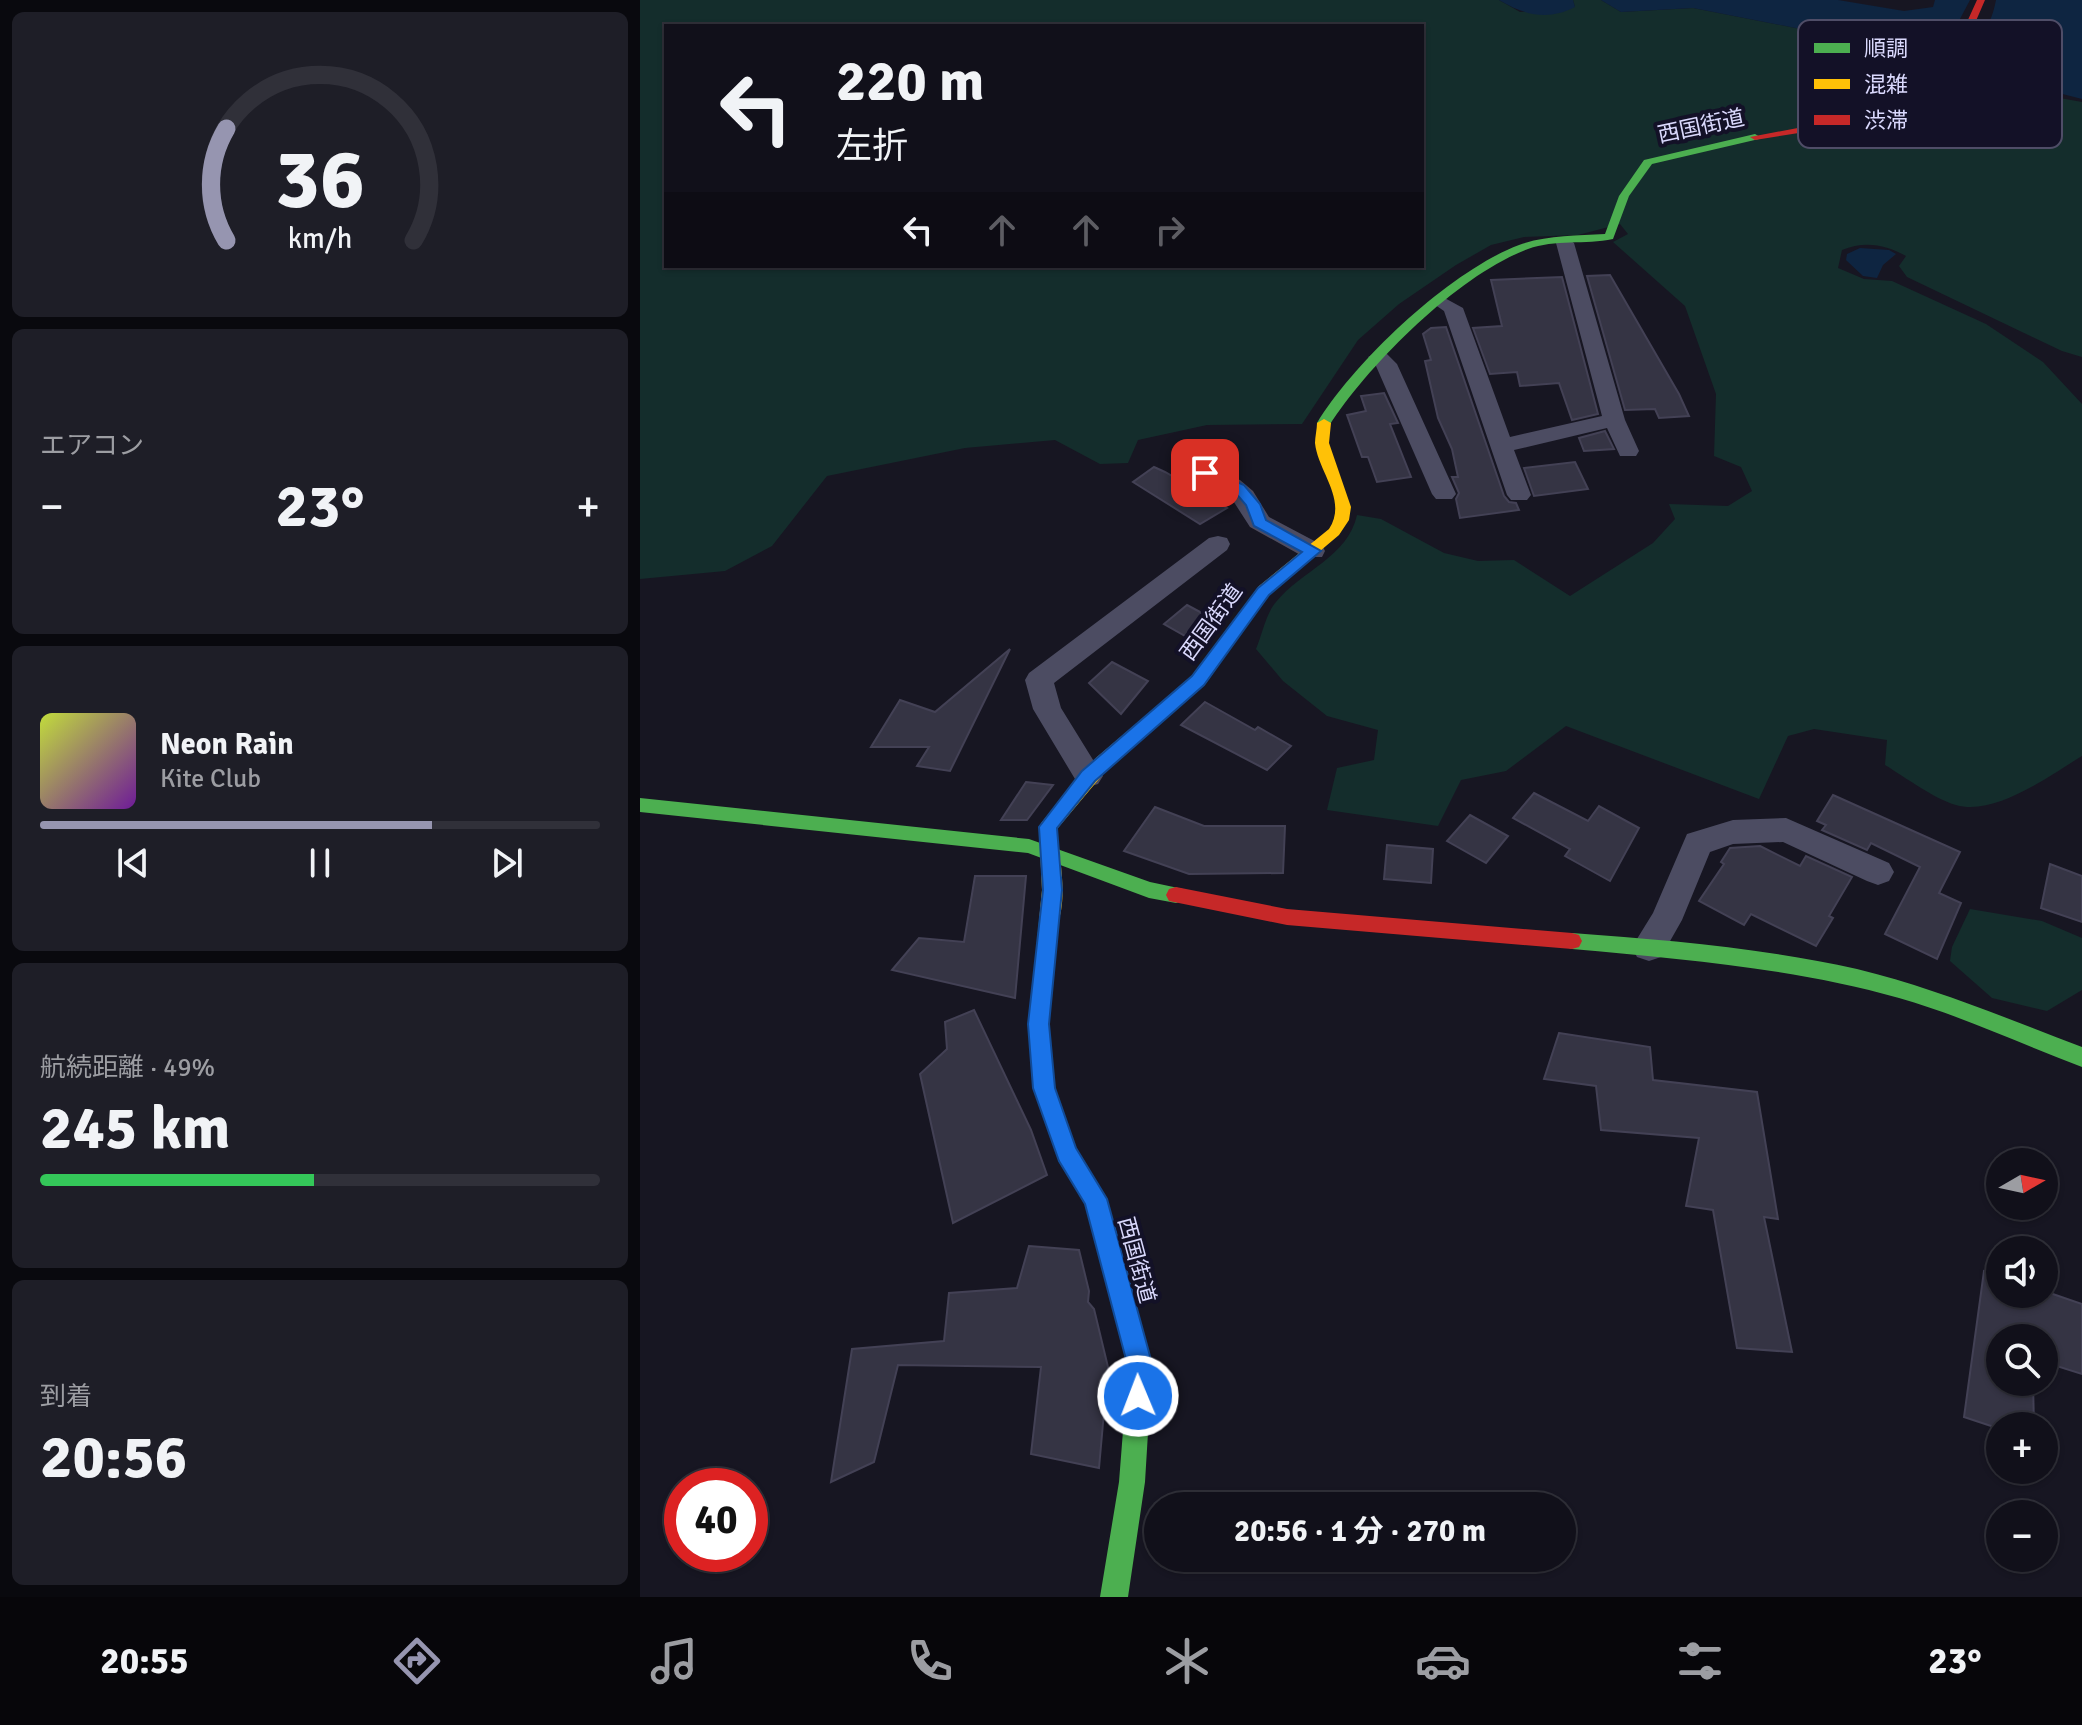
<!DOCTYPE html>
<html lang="ja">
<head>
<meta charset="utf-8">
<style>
  body { margin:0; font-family:Signika,"Noto Sans JP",sans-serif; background:#1e1e27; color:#f1f3f6; height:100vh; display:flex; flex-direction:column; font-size:30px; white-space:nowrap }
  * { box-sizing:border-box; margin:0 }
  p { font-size:26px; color:#9c9da2 }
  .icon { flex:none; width:44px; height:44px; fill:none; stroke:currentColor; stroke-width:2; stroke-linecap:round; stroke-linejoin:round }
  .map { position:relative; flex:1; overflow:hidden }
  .sheet { display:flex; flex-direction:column; gap:12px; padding:12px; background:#09090e; width:640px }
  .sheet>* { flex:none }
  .guide { position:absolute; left:24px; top:24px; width:760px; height:244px; border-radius:0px; box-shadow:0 2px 6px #0004,0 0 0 2px #303039; background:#11101a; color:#f1f3f6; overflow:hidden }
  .needle { width:52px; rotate:81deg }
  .fabs { position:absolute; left:1346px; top:1148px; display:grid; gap:16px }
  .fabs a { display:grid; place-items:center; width:72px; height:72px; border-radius:50%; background:#11101a; box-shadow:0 2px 6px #0004,0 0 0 2px #303039; font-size:40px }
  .speed { position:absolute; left:24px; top:1468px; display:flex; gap:16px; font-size:40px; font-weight:700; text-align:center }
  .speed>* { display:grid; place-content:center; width:104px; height:104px; border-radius:50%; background:#11101a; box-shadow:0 2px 6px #0004,0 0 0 2px #303039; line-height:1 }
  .speed .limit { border:12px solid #d22; background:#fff; color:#111 }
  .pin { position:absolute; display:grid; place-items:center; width:68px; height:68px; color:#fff; margin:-34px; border-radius:16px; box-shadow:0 4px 12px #0006 }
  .me { position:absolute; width:88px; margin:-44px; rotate:359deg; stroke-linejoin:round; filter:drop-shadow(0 0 6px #0008) }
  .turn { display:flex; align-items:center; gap:28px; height:168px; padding:0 40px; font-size:36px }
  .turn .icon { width:104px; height:104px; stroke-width:2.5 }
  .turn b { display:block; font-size:56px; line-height:68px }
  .lanes { display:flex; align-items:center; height:76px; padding:0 40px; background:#0003; justify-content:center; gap:40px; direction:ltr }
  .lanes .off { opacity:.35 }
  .big { font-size:60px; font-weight:700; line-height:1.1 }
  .sheet .card { flex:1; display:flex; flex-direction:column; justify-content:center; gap:12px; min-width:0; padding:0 28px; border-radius:12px; background:#1e1e27 }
  .sheet .dial { align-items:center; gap:0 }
  .dial svg { height:208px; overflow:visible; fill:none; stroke:#303039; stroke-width:7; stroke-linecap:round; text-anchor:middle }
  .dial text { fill:#f1f3f6; stroke:none }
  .song { display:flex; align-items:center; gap:24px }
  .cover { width:96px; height:96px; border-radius:12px; background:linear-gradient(135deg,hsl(70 70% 55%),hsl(280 70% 35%)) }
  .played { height:8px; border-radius:4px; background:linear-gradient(90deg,#9695b0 70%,#303039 70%) }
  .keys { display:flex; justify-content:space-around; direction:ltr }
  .heat { display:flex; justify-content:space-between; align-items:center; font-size:44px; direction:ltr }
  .charge { height:12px; border-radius:6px; background:linear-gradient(90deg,#34c759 49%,#303039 0) }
  .trip { position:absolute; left:504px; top:1492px; width:432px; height:80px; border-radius:40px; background:#11101a; box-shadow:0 2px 6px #0004,0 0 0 2px #303039; font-weight:700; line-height:80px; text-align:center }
  .tab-bar { display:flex; height:128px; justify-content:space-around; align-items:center; background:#07060a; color:#9c9da2 }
  .tab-bar .icon { width:56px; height:56px }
  .tab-bar .current { color:#9695b0 }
  .tab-bar b { font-size:36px; color:#f1f3f6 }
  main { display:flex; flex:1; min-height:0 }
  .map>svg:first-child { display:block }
  .green { fill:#142d2c; fill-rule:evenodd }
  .water { fill:#0e2541 }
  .building { fill:#353444; stroke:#434155; stroke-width:2 }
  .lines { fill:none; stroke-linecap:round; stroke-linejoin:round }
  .street { fill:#4c4c62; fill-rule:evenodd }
  .fast { fill:#4caf50; fill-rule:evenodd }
  .slow { fill:#ffc107; fill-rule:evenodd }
  .jam { fill:#c62828; fill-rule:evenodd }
  .route { fill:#1a73e8; stroke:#114b97; stroke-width:2 }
  .labels { text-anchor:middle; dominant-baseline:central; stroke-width:8; stroke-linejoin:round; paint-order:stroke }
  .street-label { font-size:22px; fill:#dad9fd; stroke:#131127 }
  .key { fill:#131127; stroke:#4f4d67; stroke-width:2 }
  .key-label { font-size:22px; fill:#dad9fd }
</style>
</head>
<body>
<main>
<section class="sheet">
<div class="card dial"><svg viewBox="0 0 100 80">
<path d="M14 69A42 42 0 1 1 86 69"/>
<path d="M14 69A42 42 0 0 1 14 26" stroke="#9695b0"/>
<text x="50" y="56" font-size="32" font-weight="700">36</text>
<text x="50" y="72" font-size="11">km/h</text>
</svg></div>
<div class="card"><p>エアコン</p>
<div class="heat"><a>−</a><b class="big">23°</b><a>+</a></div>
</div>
<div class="card">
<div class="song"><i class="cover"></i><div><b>Neon Rain</b><p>Kite Club</p></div></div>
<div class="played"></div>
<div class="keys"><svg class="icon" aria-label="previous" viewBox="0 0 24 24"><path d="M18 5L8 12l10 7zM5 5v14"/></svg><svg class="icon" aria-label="pause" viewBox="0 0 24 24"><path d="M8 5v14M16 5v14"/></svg><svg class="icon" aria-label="next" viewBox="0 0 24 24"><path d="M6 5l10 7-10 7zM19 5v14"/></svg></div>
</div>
<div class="card"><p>航続距離 · 49%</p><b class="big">245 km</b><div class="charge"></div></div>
<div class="card"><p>到着</p><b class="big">20:56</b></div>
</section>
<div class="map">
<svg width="1442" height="1597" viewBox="0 0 1442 1597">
  <rect width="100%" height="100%" fill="#171622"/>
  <g class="green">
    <path d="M 0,0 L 859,0 L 880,12 L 935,7 L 933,0 L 961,0 L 981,12 L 1053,8 L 1171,31 L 1237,50 L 1247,60 L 1234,76 C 1265,93 1292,80 1320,90 C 1344,99 1336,108 1366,104 L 1373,95 L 1397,94 L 1442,102 L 1442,357 L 1422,351 L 1267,277 L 1259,266 L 1266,256 C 1245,244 1224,241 1202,250 L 1198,268 L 1224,279 L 1252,281 L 1346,324 L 1403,362 L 1442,404 L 1442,756 C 1411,775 1354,817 1316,805 C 1294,799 1265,777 1245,765 L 1247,740 L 1174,729 L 1148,736 L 1119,799 L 926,726 L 866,771 L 821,780 L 798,826 L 687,810 L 697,768 L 734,760 L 738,730 L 687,716 L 643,681 L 616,649 C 622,635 626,613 636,602 C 661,571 708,557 717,515 L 741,519 L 804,553 L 838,561 L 874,560 L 930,596 L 1013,543 L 1035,519 L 1029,504 L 1088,506 L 1112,491 L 1101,467 L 1074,456 L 1076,394 L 1045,306 L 973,242 L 988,234 L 980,224 L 938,235 L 884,237 L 851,245 L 816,265 L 759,304 L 718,340 L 662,424 L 567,425 L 498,440 L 488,463 L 460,464 L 415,440 L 325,448 L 187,476 L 132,546 L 85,571 L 0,579 ZM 26,26 L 782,26 L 782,266 L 26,266 Z"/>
    <polygon points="1330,909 1402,921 1442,938 1442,990 1407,1011 1352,998 1310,961 1312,947"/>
  </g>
  <g class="water">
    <path d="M 859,0 L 933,0 L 935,7 C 908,21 884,15 859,0 Z"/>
    <polygon points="961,0 1198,0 1264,11 1293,7 1295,0 1330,0 1312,34 1273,54 1237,50 1171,31 1053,8 981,12"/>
    <path d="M 1356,0 L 1442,0 L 1442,99 L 1399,88 L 1276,67 C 1320,49 1346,51 1356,0 Z"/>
    <polygon points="1220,248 1249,250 1256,254 1243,265 1237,278 1223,276 1206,260 1207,254"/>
  </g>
  <g class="building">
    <polygon points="970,275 1039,394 1049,416 1019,418 1015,409 985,410 947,276"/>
    <polygon points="922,277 958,414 932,420 919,383 880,386 877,372 850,374 833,328 862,326 851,280"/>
    <polygon points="806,327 864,496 869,502 876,503 879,510 820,518 816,499 819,493 812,477 818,477 812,449 798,418 785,361 791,360 783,334 791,328"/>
    <polygon points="744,393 758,423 750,424 771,477 737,482 728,457 722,457 707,415 726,411 721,396"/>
    <polygon points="965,431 974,449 944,451 939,438"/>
    <polygon points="935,462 948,489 894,496 884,468"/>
    <polygon points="514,467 525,472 587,508 560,524 493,482"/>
    <polygon points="547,605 577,621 554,641 524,624"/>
    <polygon points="370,649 310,771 277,766 289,747 231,747 260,700 295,712"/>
    <polygon points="472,662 508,681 481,714 449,683"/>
    <polygon points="565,702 615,730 618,727 651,746 627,770 541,725"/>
    <polygon points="386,782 413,785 387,820 361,820"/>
    <polygon points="894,793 948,821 959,806 999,828 970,881 925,856 930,849 873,818"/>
    <polygon points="1193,795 1320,852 1299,893 1321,903 1297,959 1245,934 1280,867 1231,843 1227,850 1182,830 1186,825 1177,821"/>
    <polygon points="515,807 564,826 645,826 643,873 549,874 484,851"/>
    <polygon points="830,815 868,836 846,863 807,841"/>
    <polygon points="747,845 793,849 791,883 744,879"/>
    <polygon points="1120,846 1160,866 1166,856 1212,877 1189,916 1193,918 1176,946 1111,914 1104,925 1059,901 1084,864 1081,862 1090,848"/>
    <polygon points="1410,864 1442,876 1442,922 1401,908"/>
    <polygon points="335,876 386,876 375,998 252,970 279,938 324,942"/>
    <polygon points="334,1010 391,1130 407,1175 313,1223 280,1074 307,1049 305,1022"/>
    <polygon points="919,1033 1010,1047 1013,1080 1117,1092 1138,1219 1124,1217 1152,1352 1097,1348 1073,1210 1046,1206 1059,1138 961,1130 956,1086 904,1079"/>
    <polygon points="389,1246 439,1250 449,1291 448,1302 454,1309 468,1367 459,1468 391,1454 401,1367 258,1365 234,1462 191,1482 212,1349 304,1341 309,1293 377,1288"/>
    <polygon points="1344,1271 1360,1276 1360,1294 1404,1294 1404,1291 1442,1304 1442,1374 1404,1362 1404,1338 1360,1338 1360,1382 1393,1382 1394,1426 1351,1426 1324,1417"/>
  </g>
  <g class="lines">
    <g class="street">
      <polygon points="925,237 934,243 985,420 999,451 996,456 980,456 967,428 874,450 891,495 887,500 871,500 867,495 804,311 791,302 801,296 823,308 870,437 962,416 916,243"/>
      <polygon points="739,351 746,353 757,364 816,494 812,499 796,499 792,494 736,366 728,357"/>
      <polygon points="565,466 600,480 613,491 629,517 682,545 685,551 682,557 664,557 610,527 590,496 557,478 553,473 557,468"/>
      <polygon points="578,536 587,538 590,544 587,550 414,683 421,708 463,776 458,784 448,787 438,784 393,709 385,680 389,673 569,538"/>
      <polygon points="1146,818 1249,863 1254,872 1249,881 1238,885 1227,881 1143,842 1093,844 1070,852 1042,920 1021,957 1009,961 997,957 992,947 1013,913 1047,834 1093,820"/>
    </g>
    <g class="fast">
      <path d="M 1115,134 L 1120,137 L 1119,139 L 1012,164 L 989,196 L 973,239 C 945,245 915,239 888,249 C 818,275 729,364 689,426 L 684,427 L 677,423 C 715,361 810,271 879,245 C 906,235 936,236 965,234 L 979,196 L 1004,160 Z"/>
      <polygon points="0,798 389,839 510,882 543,889 546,895 543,901 536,903 509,898 388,853 0,812"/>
      <polygon points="409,913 416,915 419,921 409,1024 415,1088 436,1148 467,1199 512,1367 505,1482 488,1597 460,1597 479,1482 488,1367 446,1204 419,1162 393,1088 389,1024 399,921 402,915"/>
      <path d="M 932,933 C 1027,940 1123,948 1217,969 C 1295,988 1368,1019 1442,1047 L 1442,1067 C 1381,1044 1322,1016 1259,998 C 1152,968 1042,959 932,949 L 925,947 L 922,941 L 925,935 Z"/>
    </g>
    <path class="slow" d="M 684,419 L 691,423 L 689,443 L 711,507 L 709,520 L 699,535 L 629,594 L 566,683 L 469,767 L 417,829 C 419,858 429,900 416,927 L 409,929 L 402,927 L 399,921 L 402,890 L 399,827 L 402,822 L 457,757 L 554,675 L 619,586 L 689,529 C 708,500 678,472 675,443 C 675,437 677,429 677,423 Z"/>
    <g class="jam">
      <polygon points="1337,0 1345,0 1329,37 1262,72 1227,99 1224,115 1203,126 1115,140 1110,137 1200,120 1216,112 1219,96 1256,68 1322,33"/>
      <polygon points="536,887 647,909 932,933 939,935 942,941 939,947 932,949 647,925 529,901 526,895 529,889"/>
    </g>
  </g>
  <polygon class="route" points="565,468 604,485 620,504 626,520 681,551 629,595 564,685 455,781 417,828 422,890 409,1024 415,1088 436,1148 467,1199 513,1367 507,1405 498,1409 489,1405 486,1396 488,1367 445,1204 419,1161 393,1088 388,1024 403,890 399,827 442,771 552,676 618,588 662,552 614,526 606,505 594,491 560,476 560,470"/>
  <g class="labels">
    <g class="street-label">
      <text transform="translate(1061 126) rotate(-12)">西国街道</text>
      <text transform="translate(571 622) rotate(-54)">西国街道</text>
      <text transform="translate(497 1260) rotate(75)">西国街道</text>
    </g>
  </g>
  <rect x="1158" y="20" width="264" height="128" rx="12" class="key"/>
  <rect x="1174" y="43" width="36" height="10" fill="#4caf50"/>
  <rect x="1174" y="79" width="36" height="10" fill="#ffc107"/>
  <rect x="1174" y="115" width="36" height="10" fill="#c62828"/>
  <g class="key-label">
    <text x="1224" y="56">順調</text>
    <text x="1224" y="92">混雑</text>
    <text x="1224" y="128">渋滞</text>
  </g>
</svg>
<div class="fabs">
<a><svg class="needle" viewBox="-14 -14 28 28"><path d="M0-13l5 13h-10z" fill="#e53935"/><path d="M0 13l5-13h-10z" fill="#9c9da2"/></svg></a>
<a><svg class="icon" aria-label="sound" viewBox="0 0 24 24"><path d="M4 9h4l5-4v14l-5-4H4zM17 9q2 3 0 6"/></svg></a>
<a><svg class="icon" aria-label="search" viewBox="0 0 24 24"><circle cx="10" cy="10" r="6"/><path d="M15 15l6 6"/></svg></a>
<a>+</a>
<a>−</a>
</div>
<div class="speed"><div class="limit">40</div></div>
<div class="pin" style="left:565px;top:473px;background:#d93025"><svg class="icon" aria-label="arrive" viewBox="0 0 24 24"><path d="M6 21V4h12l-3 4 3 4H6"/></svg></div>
<svg class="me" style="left:498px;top:1396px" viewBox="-20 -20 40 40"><circle r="17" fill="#1a73e8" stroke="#fff" stroke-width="3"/><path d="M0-11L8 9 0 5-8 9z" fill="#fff"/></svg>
<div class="trip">20:56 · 1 分 · 270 m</div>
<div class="guide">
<div class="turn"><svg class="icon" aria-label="left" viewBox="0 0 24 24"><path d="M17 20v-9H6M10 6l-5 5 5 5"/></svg><div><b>220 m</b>左折</div></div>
<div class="lanes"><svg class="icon" aria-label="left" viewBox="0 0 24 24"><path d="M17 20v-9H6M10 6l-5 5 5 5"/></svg><svg class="icon off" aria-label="ahead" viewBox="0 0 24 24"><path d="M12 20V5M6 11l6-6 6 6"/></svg><svg class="icon off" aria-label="ahead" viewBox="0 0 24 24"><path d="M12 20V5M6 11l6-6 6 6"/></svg><svg class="icon off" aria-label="right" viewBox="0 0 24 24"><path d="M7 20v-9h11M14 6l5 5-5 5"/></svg></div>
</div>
</div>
</main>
<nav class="tab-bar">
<b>20:55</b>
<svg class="icon current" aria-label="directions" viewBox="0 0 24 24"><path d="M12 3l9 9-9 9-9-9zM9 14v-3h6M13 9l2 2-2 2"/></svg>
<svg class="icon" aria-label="music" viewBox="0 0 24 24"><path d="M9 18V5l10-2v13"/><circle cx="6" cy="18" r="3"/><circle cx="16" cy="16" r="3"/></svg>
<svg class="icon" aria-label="phone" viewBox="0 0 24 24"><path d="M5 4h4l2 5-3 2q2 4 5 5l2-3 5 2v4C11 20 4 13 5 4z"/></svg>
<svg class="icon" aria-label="climate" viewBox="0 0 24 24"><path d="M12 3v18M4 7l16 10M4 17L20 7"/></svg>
<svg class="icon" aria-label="car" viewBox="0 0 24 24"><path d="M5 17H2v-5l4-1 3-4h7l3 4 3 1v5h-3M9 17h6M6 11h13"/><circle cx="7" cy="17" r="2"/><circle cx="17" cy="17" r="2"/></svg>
<svg class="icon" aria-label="filters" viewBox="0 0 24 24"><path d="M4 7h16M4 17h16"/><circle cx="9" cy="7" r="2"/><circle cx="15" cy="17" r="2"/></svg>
<b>23°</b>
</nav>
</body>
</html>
